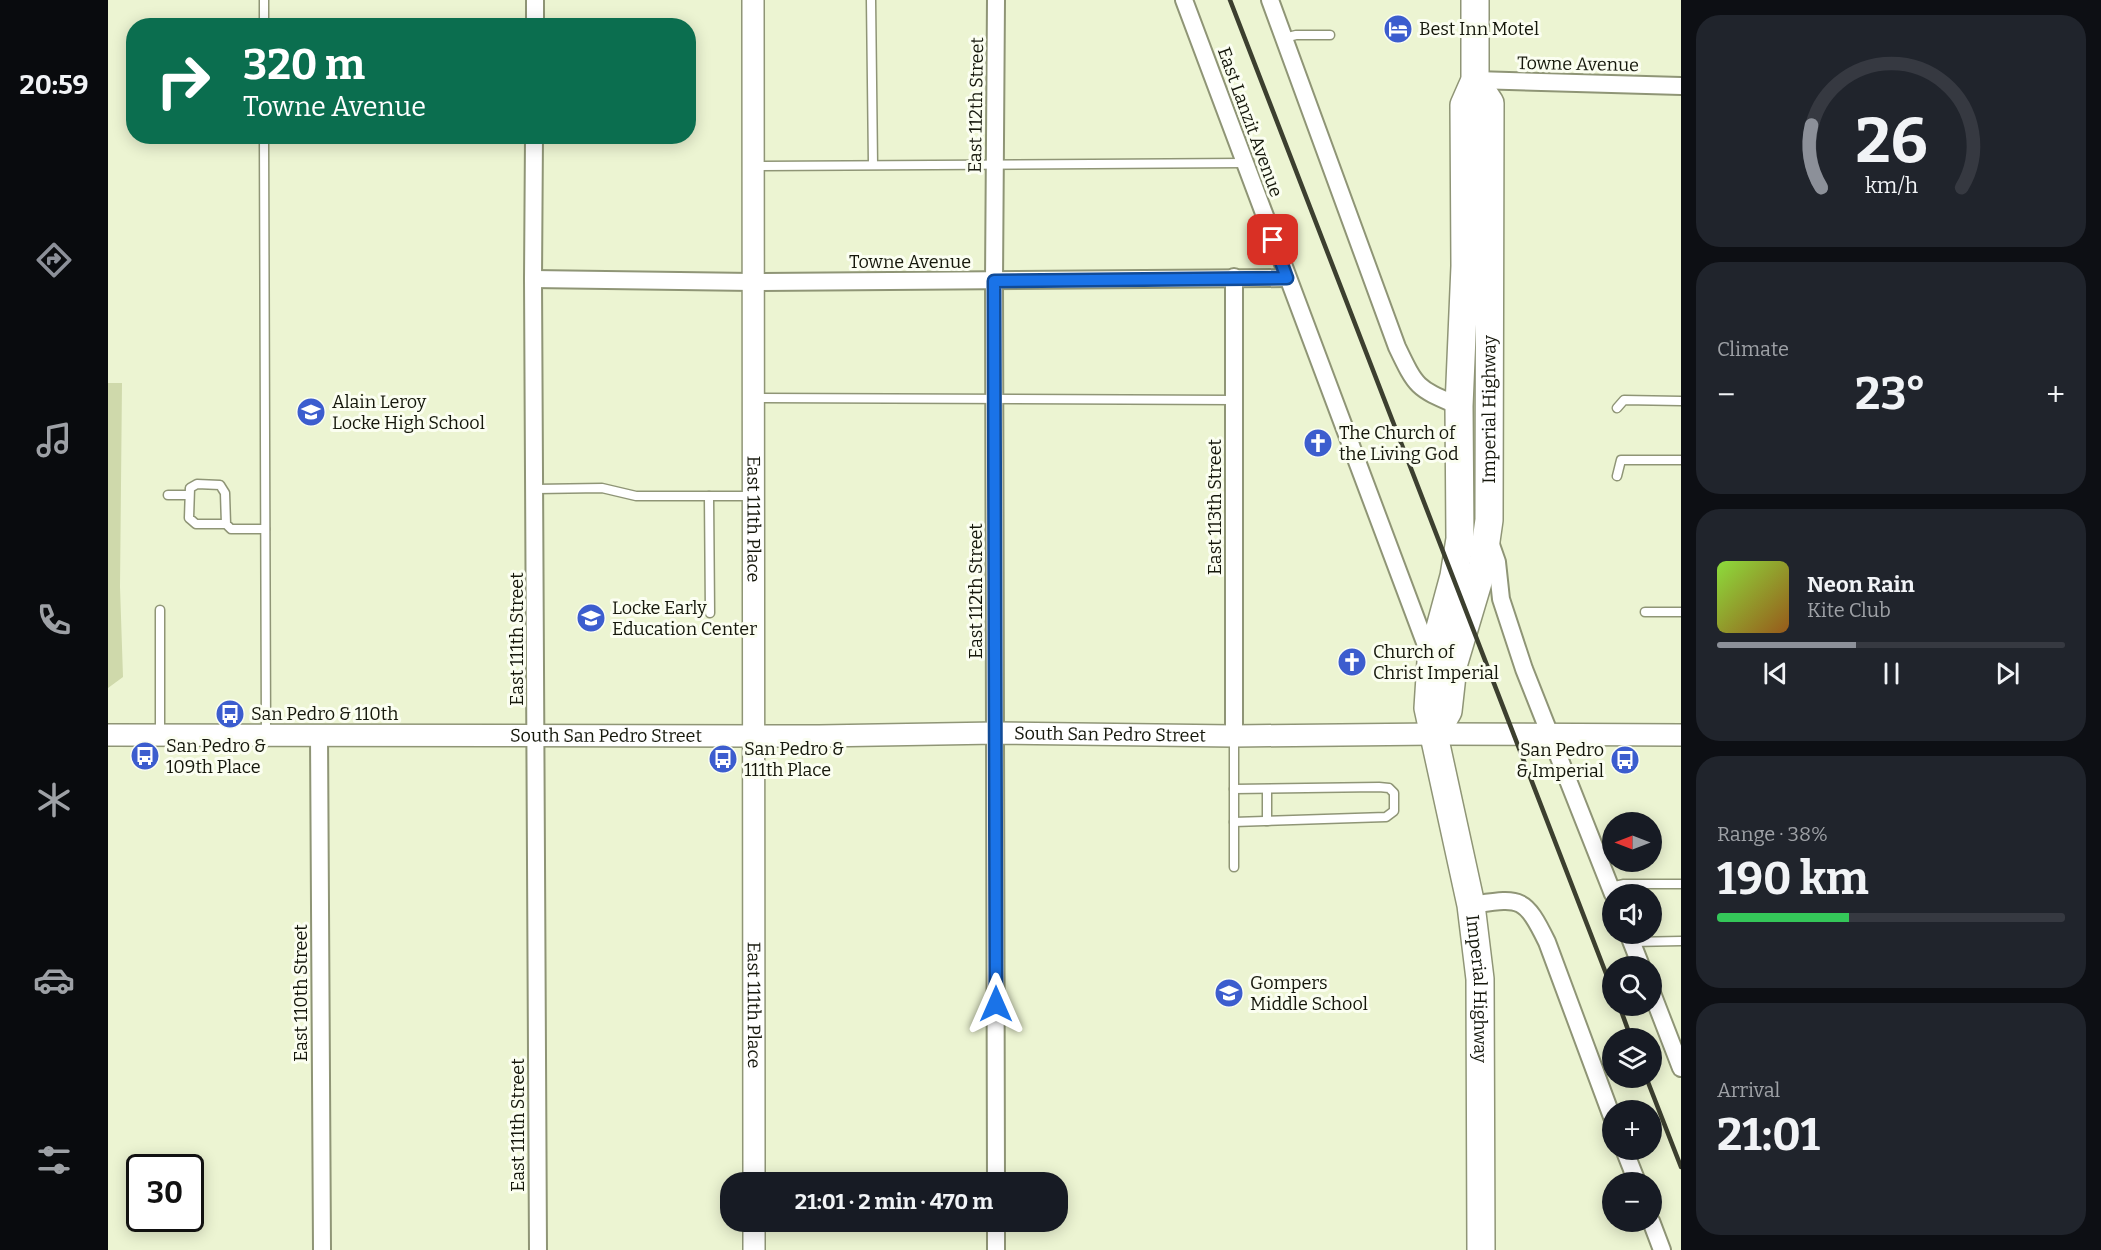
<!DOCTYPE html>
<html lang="en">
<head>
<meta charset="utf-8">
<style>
  body { margin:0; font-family:Bitter,serif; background:#20242c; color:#f1f3f6; height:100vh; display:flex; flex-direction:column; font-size:22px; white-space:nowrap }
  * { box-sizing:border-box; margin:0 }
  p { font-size:20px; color:#9ea1a6 }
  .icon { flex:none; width:33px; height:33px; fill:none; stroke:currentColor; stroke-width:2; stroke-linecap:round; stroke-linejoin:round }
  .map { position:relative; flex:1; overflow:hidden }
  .panel { display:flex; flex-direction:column; gap:15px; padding:15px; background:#0d0f14; width:420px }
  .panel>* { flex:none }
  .top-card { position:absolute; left:18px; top:18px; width:570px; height:126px; border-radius:24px; box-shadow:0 3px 15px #0003; background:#0b6e4f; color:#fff; overflow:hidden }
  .needle { width:39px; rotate:270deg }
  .fabs { position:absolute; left:1494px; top:812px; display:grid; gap:12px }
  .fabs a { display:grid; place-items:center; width:60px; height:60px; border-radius:50%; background:#171b24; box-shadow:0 3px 15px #0003; font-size:30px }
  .speed { position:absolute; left:18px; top:1154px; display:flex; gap:12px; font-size:30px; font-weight:700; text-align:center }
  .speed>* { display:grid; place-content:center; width:78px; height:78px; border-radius:50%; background:#171b24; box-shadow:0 3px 15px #0003; line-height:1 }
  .speed .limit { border:3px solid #111; border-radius:9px; background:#fff; color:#111 }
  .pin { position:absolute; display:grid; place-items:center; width:51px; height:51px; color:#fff; margin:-26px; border-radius:12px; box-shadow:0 3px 9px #0006 }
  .me { position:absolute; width:66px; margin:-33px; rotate:0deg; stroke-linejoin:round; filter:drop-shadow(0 0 4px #0008) }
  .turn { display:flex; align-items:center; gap:21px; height:126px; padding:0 18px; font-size:27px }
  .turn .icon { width:78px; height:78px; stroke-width:2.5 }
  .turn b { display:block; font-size:42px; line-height:51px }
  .big { font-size:45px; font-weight:700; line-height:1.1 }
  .panel .card { flex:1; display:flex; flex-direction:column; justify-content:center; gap:9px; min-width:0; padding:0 21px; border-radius:24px; background:#20242c }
  .panel .dial { align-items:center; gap:0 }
  .dial svg { height:156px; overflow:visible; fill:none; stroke:#363941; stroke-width:7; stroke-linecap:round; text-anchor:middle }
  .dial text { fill:#f1f3f6; stroke:none }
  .song { display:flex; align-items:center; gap:18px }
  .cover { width:72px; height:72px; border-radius:9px; background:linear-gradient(135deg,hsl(90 70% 55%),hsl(30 70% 35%)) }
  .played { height:6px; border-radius:3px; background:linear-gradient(90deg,#8c9099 40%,#363941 40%) }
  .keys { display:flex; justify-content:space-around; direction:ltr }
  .heat { display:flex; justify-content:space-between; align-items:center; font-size:33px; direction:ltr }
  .charge { height:9px; border-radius:4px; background:linear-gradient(90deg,#34c759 38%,#363941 0) }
  .trip { position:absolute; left:612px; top:1172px; width:348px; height:60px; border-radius:24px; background:#171b24; box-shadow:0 3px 15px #0003; font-weight:700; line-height:60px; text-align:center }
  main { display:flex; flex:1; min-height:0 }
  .tabs { display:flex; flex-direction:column; width:108px; justify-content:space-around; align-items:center; background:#090b0e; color:#9ea1a6 }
  .tabs .icon { width:42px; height:42px }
  .tabs .selected { color:#8c9099 }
  .tabs b { font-size:27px; color:#f1f3f6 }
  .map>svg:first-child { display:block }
  .green { fill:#cfd9ab }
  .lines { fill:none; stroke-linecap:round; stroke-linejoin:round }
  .service-casing { stroke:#8f9576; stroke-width:11 }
  .minor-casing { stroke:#8f9576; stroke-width:20 }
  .tertiary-casing { stroke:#8f9576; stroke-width:24 }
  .primary-casing { stroke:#8f9576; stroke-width:30 }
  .service { stroke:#fff; stroke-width:8 }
  .minor { stroke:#fff; stroke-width:16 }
  .tertiary { stroke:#fff; stroke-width:21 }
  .primary { stroke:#fff; stroke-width:27 }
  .rail { stroke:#3c3f2f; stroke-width:4.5 }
  .route-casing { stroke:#114b97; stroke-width:15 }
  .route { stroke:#1a73e8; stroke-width:10 }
  .labels { text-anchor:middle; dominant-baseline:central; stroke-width:6; stroke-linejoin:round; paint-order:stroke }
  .poi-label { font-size:18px; fill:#15170b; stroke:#fbfef1; text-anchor:start }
  .street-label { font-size:18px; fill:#15170b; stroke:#fbfef1 }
</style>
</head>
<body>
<main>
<nav class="tabs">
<b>20:59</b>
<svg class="icon selected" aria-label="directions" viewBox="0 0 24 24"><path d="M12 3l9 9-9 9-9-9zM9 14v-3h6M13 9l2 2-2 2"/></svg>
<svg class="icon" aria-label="music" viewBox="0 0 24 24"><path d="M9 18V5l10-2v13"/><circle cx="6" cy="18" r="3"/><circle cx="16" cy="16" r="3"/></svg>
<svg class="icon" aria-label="phone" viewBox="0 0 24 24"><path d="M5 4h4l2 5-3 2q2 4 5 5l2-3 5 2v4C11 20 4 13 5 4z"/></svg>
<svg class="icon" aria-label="climate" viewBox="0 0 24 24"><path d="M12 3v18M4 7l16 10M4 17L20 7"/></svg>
<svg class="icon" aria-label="car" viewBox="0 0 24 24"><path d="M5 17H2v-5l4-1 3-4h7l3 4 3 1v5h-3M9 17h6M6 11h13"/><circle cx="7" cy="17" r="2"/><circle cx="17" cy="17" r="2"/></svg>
<svg class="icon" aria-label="filters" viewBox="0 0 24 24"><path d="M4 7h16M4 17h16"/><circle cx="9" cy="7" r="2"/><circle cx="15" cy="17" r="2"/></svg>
</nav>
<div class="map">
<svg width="1573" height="1250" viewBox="0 0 1573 1250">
  <rect width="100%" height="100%" fill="#ecf4d2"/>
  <polygon class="green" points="0,383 14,383 12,587 15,677 0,688"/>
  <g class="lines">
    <g class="service-casing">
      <g id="service">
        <polyline points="156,0 156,26"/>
        <polyline points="763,0 765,164"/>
        <polyline points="1176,38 1188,35 1222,35"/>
        <polyline points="156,136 158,734"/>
        <polyline points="646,166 1136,163"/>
        <polyline points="646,398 1126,400"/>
        <polyline points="1509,408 1516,400 1573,401"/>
        <polyline points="1509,476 1513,460 1573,460"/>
        <polyline points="428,489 494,488 528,496 601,496 602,613"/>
        <polyline points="60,495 81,495"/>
        <polyline points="601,496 645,496"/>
        <polyline points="118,524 117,493 112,485 89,484 82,488 81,518 88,524 118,524 123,529 157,529"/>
        <polyline points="52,610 52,735"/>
        <polyline points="1537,612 1573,612"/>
        <polyline points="1159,789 1159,821"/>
        <polyline points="1126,822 1278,817 1286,811 1286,793 1281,788 1271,787 1126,789"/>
        <polyline points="1126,867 1126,736"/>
        <polyline points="1502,887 1516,884 1573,884"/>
        <polyline points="1523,942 1573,941"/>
      </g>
    </g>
    <g class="minor-casing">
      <g id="minor">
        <polyline points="1076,0 1322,656"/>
        <path d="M 1162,0 L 1289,347 C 1309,389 1309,388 1351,406"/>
        <polyline points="427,26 427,0"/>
        <polyline points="1367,80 1573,86"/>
        <polyline points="426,136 425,279 430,1250"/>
        <polyline points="1126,277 1126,736"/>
        <polyline points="425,279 644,282 1179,278"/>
        <polyline points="1382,542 1389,562 1393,599 1416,669 1505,894"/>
        <polyline points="211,735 214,1250"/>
        <path d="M 1363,905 C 1412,898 1416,895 1439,942 L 1504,1117"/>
        <polyline points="1520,933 1533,966"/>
        <polyline points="1544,993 1573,1068"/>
        <polyline points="1516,1149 1529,1182"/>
        <polyline points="888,1182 886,281 888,0"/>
        <polyline points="888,1221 888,1250"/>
        <polyline points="1543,1221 1554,1250"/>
      </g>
    </g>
    <g class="tertiary-casing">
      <g id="tertiary">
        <path id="s1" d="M 645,0 L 646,1182"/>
        <path id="s2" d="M 0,735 L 711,736 L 888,733 L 1126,736 L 1327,734 L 1573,735"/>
        <polyline points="646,1221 646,1250"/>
      </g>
    </g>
    <g class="primary-casing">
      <g id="primary">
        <path id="s3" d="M 1367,0 L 1367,80 L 1356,105 L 1357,266 L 1351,406 L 1352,539 L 1346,576 L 1323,661 L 1320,708 L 1363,905 L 1372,979 L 1373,1250"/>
        <path id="s4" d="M 1327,734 L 1340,711 L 1345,666 L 1374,569 L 1381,520 L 1382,103 L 1367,80"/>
      </g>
    </g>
    <use href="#service" class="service"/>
    <use href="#minor" class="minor"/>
    <use href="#tertiary" class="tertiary"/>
    <use href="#primary" class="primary"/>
    <g class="rail">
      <polyline points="1122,0 1504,989"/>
      <polyline points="1511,1005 1523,1038"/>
      <polyline points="1538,1077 1573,1167"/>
    </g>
  </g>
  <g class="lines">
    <g class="route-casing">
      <polyline id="route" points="888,1004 886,281 1179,278 1165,240"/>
    </g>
    <use href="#route" class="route"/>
  </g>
  <defs>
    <g id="hotel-disc" transform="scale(1.5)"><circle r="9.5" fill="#3c5dce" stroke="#fbfef1"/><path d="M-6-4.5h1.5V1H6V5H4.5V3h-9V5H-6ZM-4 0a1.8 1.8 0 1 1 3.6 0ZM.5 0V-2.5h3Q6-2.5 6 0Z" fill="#fff"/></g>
    <g id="school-disc" transform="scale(1.5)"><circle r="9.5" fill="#3c5dce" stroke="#fbfef1"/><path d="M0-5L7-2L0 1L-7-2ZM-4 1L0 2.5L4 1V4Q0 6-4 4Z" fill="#fff"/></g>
    <g id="church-disc" transform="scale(1.5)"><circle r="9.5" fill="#3c5dce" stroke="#fbfef1"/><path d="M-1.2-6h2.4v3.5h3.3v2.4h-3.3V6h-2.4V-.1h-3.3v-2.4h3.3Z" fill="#fff"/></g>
    <g id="bus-disc" transform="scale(1.5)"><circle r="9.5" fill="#3c5dce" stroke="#fbfef1"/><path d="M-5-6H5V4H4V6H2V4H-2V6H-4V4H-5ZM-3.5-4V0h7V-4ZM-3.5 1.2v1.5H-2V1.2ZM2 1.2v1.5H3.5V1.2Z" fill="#fff"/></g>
  </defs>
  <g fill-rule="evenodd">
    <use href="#hotel-disc" x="1290" y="29"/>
    <use href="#school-disc" x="203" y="412"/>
    <use href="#church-disc" x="1210" y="443"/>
    <use href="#school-disc" x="483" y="618"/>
    <use href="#church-disc" x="1244" y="662"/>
    <use href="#bus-disc" x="122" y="714"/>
    <use href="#bus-disc" x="37" y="756"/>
    <use href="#bus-disc" x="615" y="759"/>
    <use href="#bus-disc" x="1517" y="760"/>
    <use href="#school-disc" x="1121" y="993"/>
  </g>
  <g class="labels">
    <g class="poi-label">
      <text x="1311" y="29">Best Inn Motel</text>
      <text x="224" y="402">Alain Leroy<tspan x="224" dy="21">Locke High School</tspan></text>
      <text x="1231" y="433">The Church of<tspan x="1231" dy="21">the Living God</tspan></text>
      <text x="504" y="608">Locke Early<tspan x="504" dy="21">Education Center</tspan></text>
      <text x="1265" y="652">Church of<tspan x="1265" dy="21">Christ Imperial</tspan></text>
      <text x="143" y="714">San Pedro &amp; 110th</text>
      <text x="58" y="746">San Pedro &amp;<tspan x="58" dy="21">109th Place</tspan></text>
      <text x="636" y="749">San Pedro &amp;<tspan x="636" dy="21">111th Place</tspan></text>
      <text x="1496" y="750" text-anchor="end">San Pedro<tspan x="1496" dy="21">&amp; Imperial</tspan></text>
      <text x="1142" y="983">Gompers<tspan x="1142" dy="21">Middle School</tspan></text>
    </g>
    <g class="street-label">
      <text transform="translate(1470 64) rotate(1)">Towne Avenue</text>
      <text transform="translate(868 105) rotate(-89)">East 112th Street</text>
      <text transform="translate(1142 122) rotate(70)">East Lanzit Avenue</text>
      <text x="802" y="262">Towne Avenue</text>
      <text stroke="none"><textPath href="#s4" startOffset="333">Imperial Highway</textPath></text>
      <text transform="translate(1107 507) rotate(-90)">East 113th Street</text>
      <text stroke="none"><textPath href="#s1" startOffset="519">East 111th Place</textPath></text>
      <text transform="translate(868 591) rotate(-90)">East 112th Street</text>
      <text transform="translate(409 639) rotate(-90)">East 111th Street</text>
      <text stroke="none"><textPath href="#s2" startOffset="1002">South San Pedro Street</textPath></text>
      <text stroke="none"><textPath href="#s2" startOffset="498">South San Pedro Street</textPath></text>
      <text stroke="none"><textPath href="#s3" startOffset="1000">Imperial Highway</textPath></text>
      <text transform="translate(193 993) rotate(-90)">East 110th Street</text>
      <text stroke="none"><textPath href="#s1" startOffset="1005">East 111th Place</textPath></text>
      <text transform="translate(410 1125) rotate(-90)">East 111th Street</text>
    </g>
  </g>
</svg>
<div class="fabs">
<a><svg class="needle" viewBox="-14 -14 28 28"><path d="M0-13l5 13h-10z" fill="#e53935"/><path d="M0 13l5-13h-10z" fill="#9ea1a6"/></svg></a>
<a><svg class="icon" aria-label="sound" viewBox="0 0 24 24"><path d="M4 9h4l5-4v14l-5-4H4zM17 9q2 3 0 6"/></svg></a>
<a><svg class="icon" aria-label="search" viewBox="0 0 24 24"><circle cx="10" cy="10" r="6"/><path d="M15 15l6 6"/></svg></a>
<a><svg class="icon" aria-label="layers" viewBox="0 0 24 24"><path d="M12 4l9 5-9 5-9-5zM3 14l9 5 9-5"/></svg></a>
<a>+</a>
<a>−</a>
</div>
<div class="speed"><div class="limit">30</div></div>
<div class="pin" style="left:1165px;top:240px;background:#d93025"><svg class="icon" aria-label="arrive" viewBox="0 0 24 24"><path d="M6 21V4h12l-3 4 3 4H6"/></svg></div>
<svg class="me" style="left:888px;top:1004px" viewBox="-20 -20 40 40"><path d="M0-17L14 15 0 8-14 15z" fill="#1a73e8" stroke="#fff" stroke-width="4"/></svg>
<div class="trip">21:01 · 2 min · 470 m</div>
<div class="top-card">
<div class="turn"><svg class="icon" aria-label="right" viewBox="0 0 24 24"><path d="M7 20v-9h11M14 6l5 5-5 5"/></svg><div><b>320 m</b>Towne Avenue</div></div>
</div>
</div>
<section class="panel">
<div class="card dial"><svg viewBox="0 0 100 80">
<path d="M14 69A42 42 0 1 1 86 69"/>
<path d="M14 69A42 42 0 0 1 9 37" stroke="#8c9099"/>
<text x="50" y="56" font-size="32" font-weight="700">26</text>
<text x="50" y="72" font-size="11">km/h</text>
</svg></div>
<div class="card"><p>Climate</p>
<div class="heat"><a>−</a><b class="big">23°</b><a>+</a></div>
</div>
<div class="card">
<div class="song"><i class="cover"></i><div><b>Neon Rain</b><p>Kite Club</p></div></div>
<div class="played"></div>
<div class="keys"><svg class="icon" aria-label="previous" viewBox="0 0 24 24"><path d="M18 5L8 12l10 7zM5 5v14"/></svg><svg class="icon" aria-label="pause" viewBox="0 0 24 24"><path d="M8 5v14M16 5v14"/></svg><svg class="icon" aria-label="next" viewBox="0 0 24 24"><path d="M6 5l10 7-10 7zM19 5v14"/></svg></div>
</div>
<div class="card"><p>Range · 38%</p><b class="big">190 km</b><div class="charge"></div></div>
<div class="card"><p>Arrival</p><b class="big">21:01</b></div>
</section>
</main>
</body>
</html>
